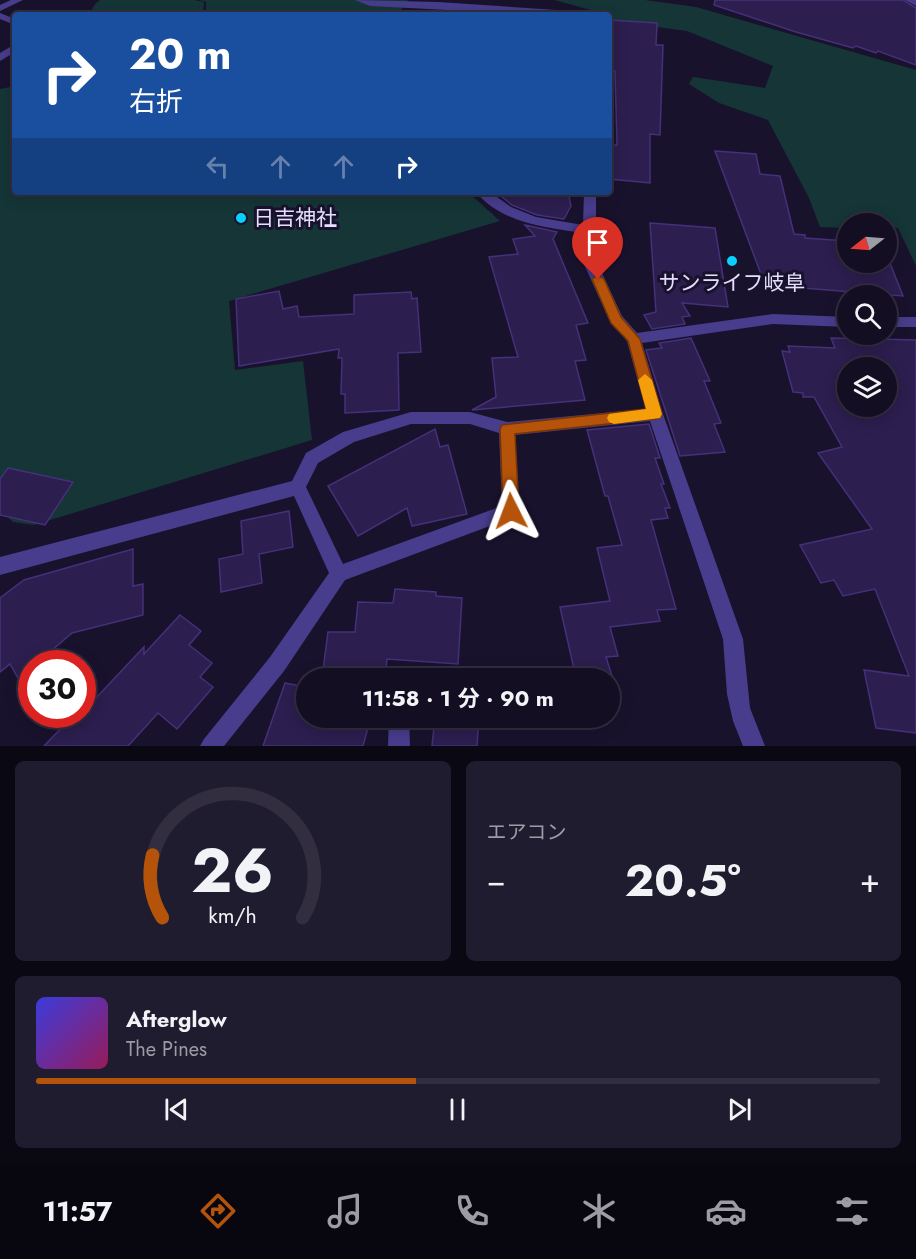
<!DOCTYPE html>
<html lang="ja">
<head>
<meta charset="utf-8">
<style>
  body { margin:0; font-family:Jost,"Noto Sans JP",sans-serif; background:#201c2f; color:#f1f3f6; height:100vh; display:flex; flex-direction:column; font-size:22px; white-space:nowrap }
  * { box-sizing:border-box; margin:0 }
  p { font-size:20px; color:#9d9ca5 }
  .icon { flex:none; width:33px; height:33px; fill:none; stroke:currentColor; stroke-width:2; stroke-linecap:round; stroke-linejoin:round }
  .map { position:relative; height:746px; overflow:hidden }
  .details { display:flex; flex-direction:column; gap:15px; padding:15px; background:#0a0813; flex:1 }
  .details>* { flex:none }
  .guide { position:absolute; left:12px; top:12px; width:600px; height:183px; border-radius:6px; box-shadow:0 3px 15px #0003,0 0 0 2px #322e40; background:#1a4fa0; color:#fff; overflow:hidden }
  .needle { width:39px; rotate:253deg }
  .buttons { position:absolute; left:837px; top:213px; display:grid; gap:12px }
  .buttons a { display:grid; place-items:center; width:60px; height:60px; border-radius:50%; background:#130e22; box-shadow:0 3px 15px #0003,0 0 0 2px #322e40; font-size:30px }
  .speed { position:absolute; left:18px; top:650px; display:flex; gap:12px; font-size:30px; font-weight:700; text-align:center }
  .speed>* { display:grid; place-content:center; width:78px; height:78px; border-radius:50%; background:#130e22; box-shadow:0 3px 15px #0003,0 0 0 2px #322e40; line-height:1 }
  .speed .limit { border:9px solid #d22; background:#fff; color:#111 }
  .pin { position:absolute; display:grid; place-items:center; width:51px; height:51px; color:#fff; margin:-62px -26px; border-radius:50% 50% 50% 0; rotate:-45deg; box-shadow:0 0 6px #0007 }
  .pin .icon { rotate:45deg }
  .me { position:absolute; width:66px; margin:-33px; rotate:357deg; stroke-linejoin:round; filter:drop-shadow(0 0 4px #0008) }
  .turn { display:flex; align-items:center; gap:21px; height:126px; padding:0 18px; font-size:27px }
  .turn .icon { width:78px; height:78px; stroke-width:2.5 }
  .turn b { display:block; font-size:42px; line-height:51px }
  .lanes { display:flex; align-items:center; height:57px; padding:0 18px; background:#0003; justify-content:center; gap:30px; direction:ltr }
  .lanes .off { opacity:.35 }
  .big { font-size:45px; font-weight:700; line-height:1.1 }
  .details .widget { flex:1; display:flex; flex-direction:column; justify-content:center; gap:9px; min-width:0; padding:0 21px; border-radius:9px; background:#201c2f }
  .details .dial { align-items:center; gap:0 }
  .dial svg { height:156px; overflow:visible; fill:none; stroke:#322e40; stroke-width:7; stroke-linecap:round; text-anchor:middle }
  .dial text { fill:#f1f3f6; stroke:none }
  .song { display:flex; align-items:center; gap:18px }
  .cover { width:72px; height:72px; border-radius:9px; background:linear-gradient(135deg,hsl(240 70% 55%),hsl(330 70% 35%)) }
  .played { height:6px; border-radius:3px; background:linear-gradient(90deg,#b45309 45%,#322e40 45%) }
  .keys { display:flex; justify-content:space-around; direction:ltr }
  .heat { display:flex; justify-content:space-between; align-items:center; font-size:33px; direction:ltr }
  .details .tiles { flex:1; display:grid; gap:15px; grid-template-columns:1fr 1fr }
  .widget:last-child { grid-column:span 2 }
  .trip { position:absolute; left:296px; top:668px; width:324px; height:60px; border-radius:30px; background:#130e22; box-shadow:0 3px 15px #0003,0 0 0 2px #322e40; font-weight:700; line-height:60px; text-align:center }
  .tabs { display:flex; height:96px; justify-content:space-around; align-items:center; background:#08060e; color:#9d9ca5 }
  .tabs .icon { width:42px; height:42px }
  .tabs .active { color:#b45309 }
  .tabs b { font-size:27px; color:#f1f3f6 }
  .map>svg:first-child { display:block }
  .green { fill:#153537 }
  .building { fill:#2c1e4e; stroke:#45307a; stroke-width:1.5; fill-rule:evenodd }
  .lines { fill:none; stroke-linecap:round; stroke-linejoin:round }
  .minor { fill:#473d8c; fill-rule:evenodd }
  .route { fill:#b45309; stroke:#753606; stroke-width:1.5 }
  .slow { fill:#f59e0b }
  .poi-dot { fill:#0ad0ff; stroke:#19122d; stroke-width:2 }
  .labels { text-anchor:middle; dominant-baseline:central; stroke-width:6; stroke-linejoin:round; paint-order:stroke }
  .poi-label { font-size:21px; fill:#e5deff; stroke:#19122d; text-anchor:start }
</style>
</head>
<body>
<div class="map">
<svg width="916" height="746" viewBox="0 0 916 746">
  <rect width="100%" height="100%" fill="#19122d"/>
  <g class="green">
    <polygon points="100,0 195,0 204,2 203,15 89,15 95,4"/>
    <polygon points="199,0 408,0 398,15 206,15 206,2"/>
    <polygon points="554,0 645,0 696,7 916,70 916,266 898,228 887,228 886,224 848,224 847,228 820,227 809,198 768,120 719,103 689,84 693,77 765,88 773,66 687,31 612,21 609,15"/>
    <polygon points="15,86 15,192 468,192 500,221 229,301 235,370 303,361 312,440 34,525 13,522 0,510 0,89"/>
  </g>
  <g class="building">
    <polygon points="715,0 903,0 916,8 916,65 878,51 876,53 856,46 853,48 796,32 714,5"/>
    <polygon points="609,20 657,23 656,45 663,45 660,135 650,134 650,183 609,179 609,149 611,149 611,145 617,145 615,71 609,71"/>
    <polygon points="715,151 756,154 760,174 780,176 794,234 805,235 805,238 848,241 848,262 886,262 886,253 903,296 765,285"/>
    <polygon points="496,192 568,192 571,206 564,219 537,215 512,205"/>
    <polygon points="650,223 715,228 728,307 682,303 690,316 682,317 685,324 652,329 644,315 656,312"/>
    <polygon points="525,225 557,232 553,239 588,323 576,325 586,360 575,361 585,400 472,410 496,397 492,358 518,357 489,257 518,254 513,239 535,236"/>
    <polygon points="279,291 283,309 297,306 299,317 354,314 354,295 411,292 412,299 417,298 421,352 398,353 399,410 345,413 345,394 341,394 342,358 338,358 339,349 239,366 236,299"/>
    <polygon points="691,338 710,381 704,381 721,423 714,424 725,452 680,456 646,350 662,348 659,343"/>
    <path d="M 831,338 L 916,340 L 916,733 L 876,728 L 864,670 L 909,676 L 875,589 L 843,596 L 834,580 L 821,583 L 800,545 L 872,529 L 818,453 L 842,447 L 814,397 L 803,397 L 803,393 L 793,392 L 782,351 L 790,352 L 788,346 L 835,348 ZM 848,368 L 886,368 L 886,406 L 848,406 Z"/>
    <polygon points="649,424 660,458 655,458 664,484 661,484 670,508 665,508 668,518 651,520 676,609 657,610 660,621 610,627 618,656 606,657 612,676 576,678 560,607 610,601 597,548 622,545 608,496 605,496 587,430"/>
    <polygon points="435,429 440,447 448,445 467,514 412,526 407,508 358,536 328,486"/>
    <polygon points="8,468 73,482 45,525 0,515 0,479"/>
    <polygon points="289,511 293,547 259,554 262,583 221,592 219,559 243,554 241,521"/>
    <polygon points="133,549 133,586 143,584 143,615 72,633 37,663 32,663 32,667 18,678 10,664 0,672 0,598 24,580"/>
    <polygon points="395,589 436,592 436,596 462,598 458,664 387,659 385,678 322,678 328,632 355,632 358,602 393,603"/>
    <polygon points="180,615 201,631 189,645 212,663 200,677 213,687 177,729 158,713 128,746 44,746 75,714 82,714 82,706 92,696 95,699 144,647 144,654"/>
    <polygon points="285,683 306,687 306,717 371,717 363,746 263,746"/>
    <polygon points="435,717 479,717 477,746 432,746"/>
  </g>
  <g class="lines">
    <g class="minor">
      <polygon points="11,0 23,0 0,11 0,5"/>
      <polygon points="355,0 438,2 571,11 576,14 546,15 370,6"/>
      <polygon points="905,0 916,0 916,6"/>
      <polygon points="0,13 15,19 15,25 0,19"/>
      <polygon points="15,44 15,52 0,61 0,53"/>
      <path d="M 476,192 L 490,192 L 511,207 L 536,217 L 583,225 L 584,192 L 596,192 L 596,260 L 622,316 L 637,333 L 773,314 L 848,317 L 848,327 L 773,324 L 642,343 L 663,414 L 743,639 L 750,708 L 765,746 L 743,746 L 733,721 L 727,694 L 723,639 L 650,421 L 515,435 L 520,511 L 517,516 L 345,580 L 284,671 L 224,746 L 200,746 L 204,739 L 270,657 L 329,573 L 294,496 L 0,575 L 0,557 L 292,481 L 306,453 L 343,432 L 411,412 L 470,412 L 507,422 L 646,409 L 627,341 L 609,319 L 582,260 L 583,233 C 547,228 501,223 476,192 ZM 411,424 L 470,424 L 499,433 L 502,506 L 343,564 L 306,487 L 318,463 L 354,442 Z"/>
      <rect x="886" y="317" width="30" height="10"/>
      <polygon points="389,717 409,717 410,746 388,746"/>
    </g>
  </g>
  <polygon class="route" points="598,275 604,279 621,317 640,339 662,414 660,418 655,419 515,434 519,511 516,516 511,518 505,516 503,511 500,429 502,425 646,409 628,341 611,323 592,279"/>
  <polygon class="slow" points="645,374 652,380 662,414 660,418 614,424 609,422 607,418 609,414 646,409 638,380"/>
  <g class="poi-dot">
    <circle cx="241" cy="218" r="6"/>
    <circle cx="732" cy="261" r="6"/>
  </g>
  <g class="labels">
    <g class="poi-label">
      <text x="253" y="218">日吉神社</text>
      <text x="732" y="283" text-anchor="middle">サンライフ岐阜</text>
    </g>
  </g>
</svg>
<div class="buttons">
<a><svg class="needle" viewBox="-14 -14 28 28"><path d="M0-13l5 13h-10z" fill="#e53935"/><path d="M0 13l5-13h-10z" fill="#9d9ca5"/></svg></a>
<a><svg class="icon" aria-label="search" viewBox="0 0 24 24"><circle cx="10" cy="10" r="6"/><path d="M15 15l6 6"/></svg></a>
<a><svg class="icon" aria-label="layers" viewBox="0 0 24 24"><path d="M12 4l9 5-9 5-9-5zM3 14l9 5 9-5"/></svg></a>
</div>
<div class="speed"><div class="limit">30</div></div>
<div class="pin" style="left:598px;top:279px;background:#d93025"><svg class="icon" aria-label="arrive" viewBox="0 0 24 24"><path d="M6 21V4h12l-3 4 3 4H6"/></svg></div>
<svg class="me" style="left:511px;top:511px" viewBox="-20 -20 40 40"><path d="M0-17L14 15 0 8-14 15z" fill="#b45309" stroke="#fff" stroke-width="4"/></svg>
<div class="trip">11:58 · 1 分 · 90 m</div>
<div class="guide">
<div class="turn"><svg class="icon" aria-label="right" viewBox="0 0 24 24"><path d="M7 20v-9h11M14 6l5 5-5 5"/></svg><div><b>20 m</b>右折</div></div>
<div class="lanes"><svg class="icon off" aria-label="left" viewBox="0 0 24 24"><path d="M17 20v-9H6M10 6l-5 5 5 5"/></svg><svg class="icon off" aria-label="ahead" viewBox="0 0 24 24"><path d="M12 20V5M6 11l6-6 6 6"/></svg><svg class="icon off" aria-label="ahead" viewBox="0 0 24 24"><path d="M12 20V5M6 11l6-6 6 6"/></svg><svg class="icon" aria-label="right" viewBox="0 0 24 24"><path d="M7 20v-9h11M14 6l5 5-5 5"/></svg></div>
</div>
</div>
<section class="details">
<div class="tiles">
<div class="widget dial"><svg viewBox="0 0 100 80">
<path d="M14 69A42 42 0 1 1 86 69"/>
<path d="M14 69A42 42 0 0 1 9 37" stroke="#b45309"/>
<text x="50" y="56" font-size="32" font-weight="700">26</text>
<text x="50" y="72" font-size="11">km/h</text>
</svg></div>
<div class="widget"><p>エアコン</p>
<div class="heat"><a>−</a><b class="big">20.5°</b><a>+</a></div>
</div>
<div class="widget">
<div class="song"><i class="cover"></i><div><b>Afterglow</b><p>The Pines</p></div></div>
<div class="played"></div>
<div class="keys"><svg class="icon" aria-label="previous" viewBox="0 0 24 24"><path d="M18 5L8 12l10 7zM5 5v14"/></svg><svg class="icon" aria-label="pause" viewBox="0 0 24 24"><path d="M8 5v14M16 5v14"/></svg><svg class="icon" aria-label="next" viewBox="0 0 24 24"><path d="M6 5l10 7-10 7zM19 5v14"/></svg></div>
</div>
</div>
</section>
<nav class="tabs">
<b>11:57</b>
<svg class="icon active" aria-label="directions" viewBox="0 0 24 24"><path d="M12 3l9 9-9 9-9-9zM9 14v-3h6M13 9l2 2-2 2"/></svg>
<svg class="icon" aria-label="music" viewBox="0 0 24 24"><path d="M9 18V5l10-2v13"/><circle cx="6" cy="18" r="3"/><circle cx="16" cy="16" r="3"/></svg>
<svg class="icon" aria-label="phone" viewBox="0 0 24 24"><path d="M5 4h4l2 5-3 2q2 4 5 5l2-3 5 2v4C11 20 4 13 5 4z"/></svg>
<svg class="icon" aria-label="climate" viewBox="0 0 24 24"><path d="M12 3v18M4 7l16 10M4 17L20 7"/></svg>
<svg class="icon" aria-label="car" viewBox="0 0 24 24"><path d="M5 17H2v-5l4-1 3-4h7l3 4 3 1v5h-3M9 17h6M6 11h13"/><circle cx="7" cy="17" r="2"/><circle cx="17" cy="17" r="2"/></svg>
<svg class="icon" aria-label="filters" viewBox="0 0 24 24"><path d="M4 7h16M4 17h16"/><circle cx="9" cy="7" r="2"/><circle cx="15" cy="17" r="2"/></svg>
</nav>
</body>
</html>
